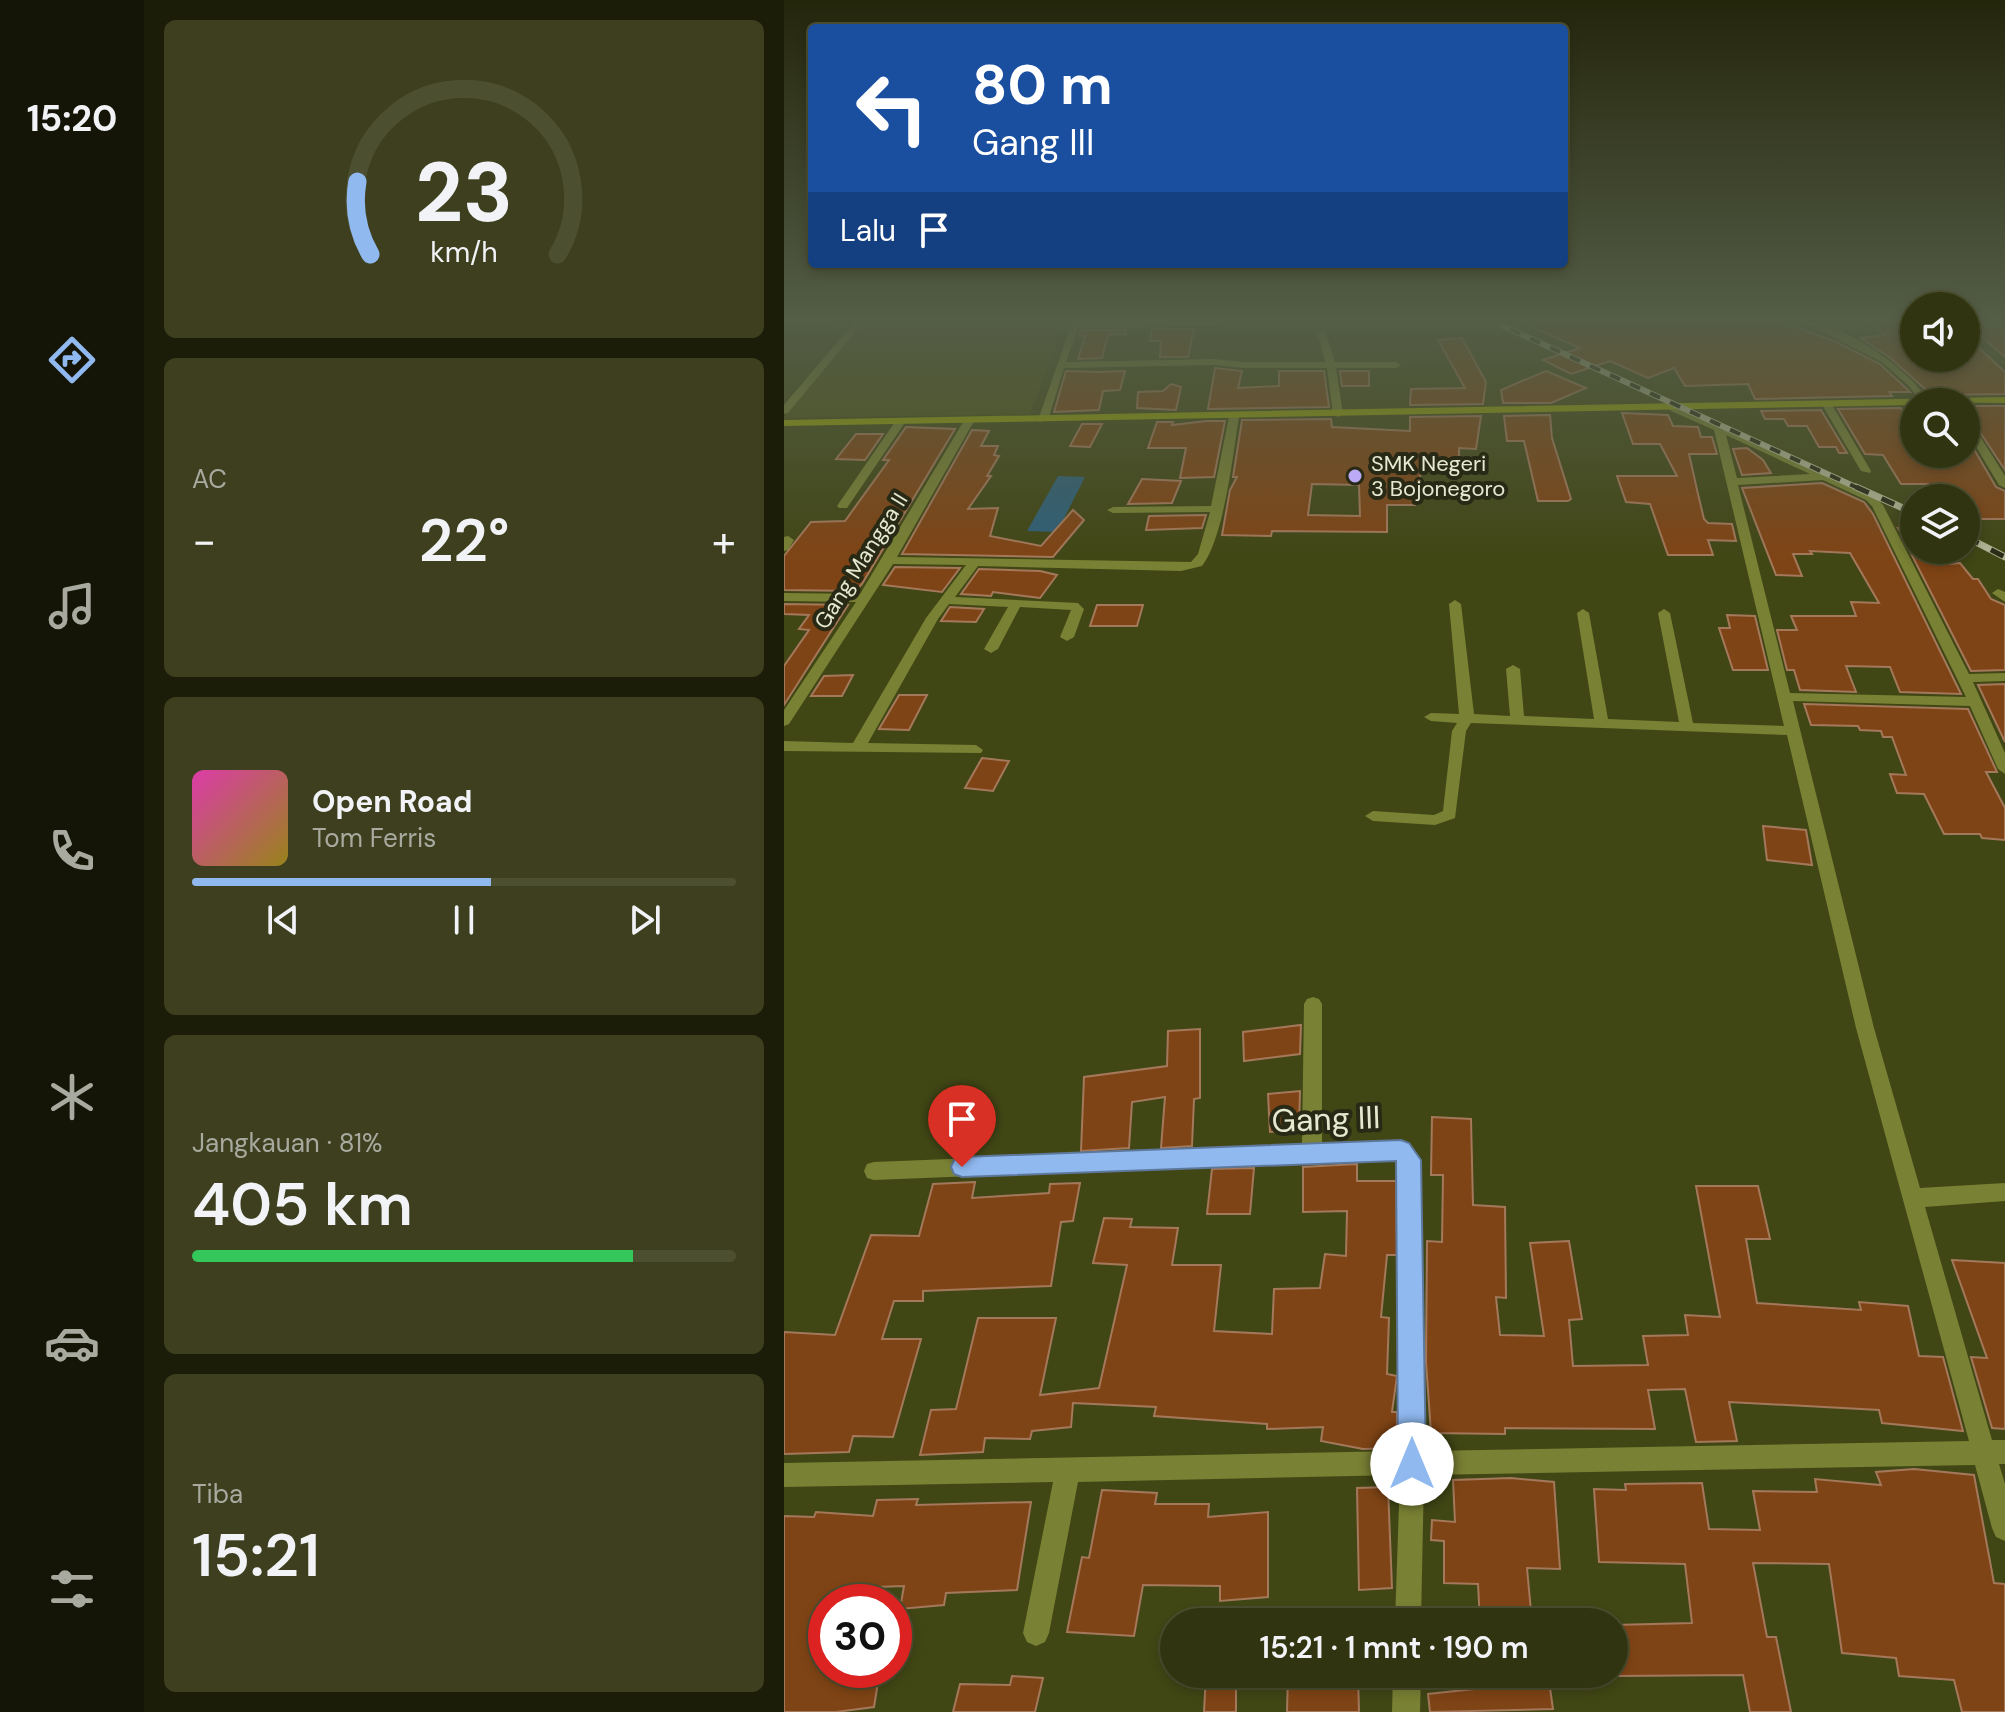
<!DOCTYPE html>
<html lang="id">
<head>
<meta charset="utf-8">
<style>
  body { margin:0; font-family:"DM Sans",sans-serif; background:#3d3f1e; color:#f1f3f6; height:100vh; display:flex; flex-direction:column; font-size:30px; white-space:nowrap }
  * { box-sizing:border-box; margin:0 }
  p { font-size:26px; color:#a8aa9f }
  .icon { flex:none; width:44px; height:44px; fill:none; stroke:currentColor; stroke-width:2; stroke-linecap:round; stroke-linejoin:round }
  .map { position:relative; flex:1; overflow:hidden }
  .panel { display:flex; flex-direction:column; gap:20px; padding:20px; background:#1b1d09; width:640px }
  .panel>* { flex:none }
  .hud { position:absolute; left:24px; top:24px; width:760px; height:244px; border-radius:8px; box-shadow:0 4px 12px #0003,0 0 0 2px #4c4f30; background:#1a4fa0; color:#fff; overflow:hidden }
  .tools { position:absolute; left:1116px; top:292px; display:grid; gap:16px }
  .tools a { display:grid; place-items:center; width:80px; height:80px; border-radius:50%; background:#313410; box-shadow:0 4px 12px #0003,0 0 0 2px #4c4f30; font-size:40px }
  .speed { position:absolute; left:24px; top:1584px; display:flex; gap:16px; font-size:40px; font-weight:700; text-align:center }
  .speed>* { display:grid; place-content:center; width:104px; height:104px; border-radius:50%; background:#313410; box-shadow:0 4px 12px #0003,0 0 0 2px #4c4f30; line-height:1 }
  .speed .limit { border:12px solid #d22; background:#fff; color:#111 }
  .pin { position:absolute; display:grid; place-items:center; width:68px; height:68px; color:#fff; margin:-82px -34px; border-radius:50% 50% 50% 0; rotate:-45deg; box-shadow:0 0 8px #0007 }
  .pin .icon { rotate:45deg }
  .me { position:absolute; width:88px; margin:-44px; rotate:0deg; stroke-linejoin:round; filter:drop-shadow(0 0 6px #0008) }
  .turn { display:flex; align-items:center; gap:28px; height:168px; padding:0 32px; font-size:36px }
  .turn .icon { width:104px; height:104px; stroke-width:2.5 }
  .turn b { display:block; font-size:56px; line-height:68px }
  .then { display:flex; align-items:center; height:76px; padding:0 32px; background:#0003; gap:16px; font-size:30px }
  .big { font-size:60px; font-weight:600; line-height:1.1 }
  .panel .tile { flex:1; display:flex; flex-direction:column; justify-content:center; gap:12px; min-width:0; padding:0 28px; border-radius:12px; background:#3d3f1e }
  .panel .dial { align-items:center; gap:0 }
  .dial svg { height:208px; overflow:visible; fill:none; stroke:#4c4f30; stroke-width:7; stroke-linecap:round; text-anchor:middle }
  .dial text { fill:#f1f3f6; stroke:none }
  .song { display:flex; align-items:center; gap:24px }
  .cover { width:96px; height:96px; border-radius:12px; background:linear-gradient(135deg,hsl(320 70% 55%),hsl(50 70% 35%)) }
  .played { height:8px; border-radius:4px; background:linear-gradient(90deg,#90b9f0 55%,#4c4f30 55%) }
  .keys { display:flex; justify-content:space-around; direction:ltr }
  .heat { display:flex; justify-content:space-between; align-items:center; font-size:44px; direction:ltr }
  .charge { height:12px; border-radius:6px; background:linear-gradient(90deg,#34c759 81%,#4c4f30 0) }
  .trip { position:absolute; left:376px; top:1608px; width:468px; height:80px; border-radius:40px; background:#313410; box-shadow:0 4px 12px #0003,0 0 0 2px #4c4f30; font-weight:600; line-height:80px; text-align:center }
  main { display:flex; flex:1; min-height:0 }
  .tab-bar { display:flex; flex-direction:column; width:144px; justify-content:space-around; align-items:center; background:#141506; color:#a8aa9f }
  .tab-bar .icon { width:56px; height:56px }
  .tab-bar .current { color:#90b9f0 }
  .tab-bar b { font-size:36px; color:#f1f3f6 }
  .map>svg:first-child { display:block }
  .built { fill:#4b5016 }
  .water { fill:#2f5f78 }
  .building { fill:#7f4415; stroke:#a4785b; stroke-width:2; fill-rule:evenodd }
  .lines { fill:none; stroke-linecap:round; stroke-linejoin:round }
  .minor { fill:#798134; fill-rule:evenodd }
  .tertiary { fill:#798134; fill-rule:evenodd }
  .secondary { fill:#98a303; fill-rule:evenodd }
  .rail-far1-casing { stroke:#b3b796; stroke-width:6 }
  .rail-casing { stroke:#b3b796; stroke-width:7 }
  .rail-far1 { stroke:#282a16; stroke-width:4; stroke-dasharray:11; stroke-linecap:butt }
  .rail { stroke:#282a16; stroke-width:5; stroke-dasharray:14; stroke-linecap:butt }
  .route { fill:#90b9f0; stroke:#5e789c; stroke-width:2 }
  .poi-dot { fill:#bcaaf6; stroke:#282a16; stroke-width:3 }
  .labels { text-anchor:middle; dominant-baseline:central; stroke-width:8; stroke-linejoin:round; paint-order:stroke }
  .far-poi-label { font-size:22px; fill:#e5e9cf; stroke:#282a16; text-anchor:start }
  .far-street-label { font-size:22px; fill:#e5e9cf; stroke:#282a16 }
  .near-street-label { font-size:32px; fill:#e5e9cf; stroke:#282a16 }
</style>
</head>
<body>
<main>
<nav class="tab-bar">
<b>15:20</b>
<svg class="icon current" aria-label="directions" viewBox="0 0 24 24"><path d="M12 3l9 9-9 9-9-9zM9 14v-3h6M13 9l2 2-2 2"/></svg>
<svg class="icon" aria-label="music" viewBox="0 0 24 24"><path d="M9 18V5l10-2v13"/><circle cx="6" cy="18" r="3"/><circle cx="16" cy="16" r="3"/></svg>
<svg class="icon" aria-label="phone" viewBox="0 0 24 24"><path d="M5 4h4l2 5-3 2q2 4 5 5l2-3 5 2v4C11 20 4 13 5 4z"/></svg>
<svg class="icon" aria-label="climate" viewBox="0 0 24 24"><path d="M12 3v18M4 7l16 10M4 17L20 7"/></svg>
<svg class="icon" aria-label="car" viewBox="0 0 24 24"><path d="M5 17H2v-5l4-1 3-4h7l3 4 3 1v5h-3M9 17h6M6 11h13"/><circle cx="7" cy="17" r="2"/><circle cx="17" cy="17" r="2"/></svg>
<svg class="icon" aria-label="filters" viewBox="0 0 24 24"><path d="M4 7h16M4 17h16"/><circle cx="9" cy="7" r="2"/><circle cx="15" cy="17" r="2"/></svg>
</nav>
<section class="panel">
<div class="tile dial"><svg viewBox="0 0 100 80">
<path d="M14 69A42 42 0 1 1 86 69"/>
<path d="M14 69A42 42 0 0 1 9 41" stroke="#90b9f0"/>
<text x="50" y="56" font-size="32" font-weight="700">23</text>
<text x="50" y="72" font-size="11">km/h</text>
</svg></div>
<div class="tile"><p>AC</p>
<div class="heat"><a>−</a><b class="big">22°</b><a>+</a></div>
</div>
<div class="tile">
<div class="song"><i class="cover"></i><div><b>Open Road</b><p>Tom Ferris</p></div></div>
<div class="played"></div>
<div class="keys"><svg class="icon" aria-label="previous" viewBox="0 0 24 24"><path d="M18 5L8 12l10 7zM5 5v14"/></svg><svg class="icon" aria-label="pause" viewBox="0 0 24 24"><path d="M8 5v14M16 5v14"/></svg><svg class="icon" aria-label="next" viewBox="0 0 24 24"><path d="M6 5l10 7-10 7zM19 5v14"/></svg></div>
</div>
<div class="tile"><p>Jangkauan · 81%</p><b class="big">405 km</b><div class="charge"></div></div>
<div class="tile"><p>Tiba</p><b class="big">15:21</b></div>
</section>
<div class="map">
<svg width="1221" height="1712" viewBox="0 0 1221 1712">
  <rect width="100%" height="100%" fill="#414615"/>
  <polygon class="built" points="281,321 246,414 0,418 72,324"/>
  <polygon class="water" points="274,476 301,477 273,532 243,531"/>
  <g class="building">
    <polygon points="732,320 993,320 1050,341 1096,364 1126,392 1105,392 1108,396 971,399 964,384 901,386 890,368 864,378 826,361 787,374 759,360 796,348"/>
    <polygon points="1085,320 1130,320 1130,358 1182,358 1182,336 1221,372 1221,394 1148,395 1105,357 1076,338 1102,335"/>
    <polygon points="1209,324 1221,332 1221,357 1184,325"/>
    <polygon points="368,329 410,329 404,357 376,357 377,341 366,341"/>
    <polygon points="297,330 342,330 342,334 324,335 318,358 294,359 301,336 295,336"/>
    <polygon points="678,338 702,382 699,404 626,405 627,389 681,388 654,340"/>
    <polygon points="431,368 458,371 454,388 495,386 495,371 540,371 545,407 424,409"/>
    <polygon points="282,371 314,372 341,371 336,390 319,391 315,410 270,412"/>
    <polygon points="556,371 585,371 585,386 558,386"/>
    <polygon points="762,371 802,388 767,403 719,403 717,390"/>
    <polygon points="387,384 397,387 392,410 353,408 354,392 379,391"/>
    <polygon points="1182,406 1221,406 1221,470 1182,411"/>
    <polygon points="1117,408 1130,426 1130,454 1182,454 1184,439 1212,487 1221,491 1221,519 1195,519 1190,511 1182,512 1182,498 1157,498 1144,484 1117,484 1099,455 1081,454 1054,409"/>
    <polygon points="1037,410 1063,453 1055,453 1052,447 1035,447 1023,426 1004,426 1000,419 981,419 977,411"/>
    <polygon points="838,413 884,415 889,426 914,427 917,437 928,437 933,454 905,454 914,494 920,519 924,523 948,524 952,541 924,540 929,555 884,555 866,504 842,502 833,476 893,476 876,444 849,444"/>
    <polygon points="766,415 768,438 787,499 784,501 754,501 740,441 723,441 720,416"/>
    <path d="M 697,416 L 692,449 L 675,448 L 675,469 L 637,472 L 631,505 L 603,505 L 603,532 L 488,531 L 487,536 L 438,535 L 446,490 L 453,477 L 449,477 L 458,420 L 547,419 L 548,427 L 626,431 L 626,417 ZM 528,484 L 575,485 L 576,516 L 524,515 Z"/>
    <polygon points="422,421 441,421 430,477 396,478 402,448 364,448 373,422 389,422 388,425"/>
    <polygon points="298,424 318,424 306,447 286,446"/>
    <polygon points="122,427 171,429 78,584 72,591 0,590 0,556 27,522 61,521 105,460 99,460"/>
    <polygon points="188,430 205,431 197,446 214,446 210,455 215,456 203,476 207,476 184,509 214,508 206,536 257,546 289,510 300,520 269,557 118,554"/>
    <polygon points="72,434 99,434 81,460 52,459"/>
    <polygon points="963,448 979,460 987,473 958,475 949,449"/>
    <polygon points="358,479 397,481 388,503 344,504"/>
    <polygon points="1038,483 1080,502 1089,514 1177,694 1116,692 1106,667 1062,666 1072,692 1016,690 1010,670 1003,670 993,630 1013,630 1007,616 1072,616 1067,602 1095,603 1066,553 1026,551 1028,554 1009,554 1018,576 992,575 958,488"/>
    <polygon points="422,515 418,528 362,530 365,516"/>
    <polygon points="1130,527 1130,550 1158,550 1165,564 1176,563 1189,579 1194,579 1207,599 1221,605 1221,670 1187,671 1114,528"/>
    <polygon points="111,567 176,568 158,592 99,585"/>
    <polygon points="195,569 256,571 273,575 256,598 209,592 207,596 177,594"/>
    <polygon points="0,604 64,605 0,705 0,666 25,630 15,629 25,615 0,614"/>
    <polygon points="313,605 359,605 353,626 306,626"/>
    <polygon points="166,607 200,609 192,622 157,621"/>
    <polygon points="943,615 971,616 984,670 949,670 935,628 946,628"/>
    <polygon points="69,675 58,696 27,696 40,676"/>
    <polygon points="1221,684 1221,742 1194,685"/>
    <polygon points="115,695 143,695 125,730 95,729"/>
    <polygon points="1020,704 1184,709 1213,772 1202,772 1221,808 1221,840 1198,838 1196,834 1160,834 1140,794 1113,793 1106,774 1122,775 1108,737 1099,737 1097,731 1076,730 1074,726 1027,725"/>
    <polygon points="198,758 225,761 209,791 181,788"/>
    <polygon points="979,826 1022,830 1028,865 983,860"/>
    <polygon points="517,1025 516,1054 460,1061 459,1032"/>
    <polygon points="416,1029 416,1098 410,1099 408,1146 377,1148 381,1097 348,1102 345,1148 297,1151 300,1077 383,1066 384,1031"/>
    <polygon points="516,1091 515,1129 486,1132 484,1094"/>
    <polygon points="648,1117 687,1119 689,1205 721,1207 722,1298 712,1297 716,1335 760,1336 746,1243 785,1241 798,1319 785,1320 789,1366 864,1365 859,1336 904,1335 901,1315 936,1317 912,1186 974,1186 986,1239 962,1239 973,1303 1077,1310 1075,1302 1124,1306 1135,1356 1159,1357 1179,1431 1098,1423 1095,1410 945,1402 953,1441 912,1442 901,1389 864,1390 871,1429 721,1428 721,1434 647,1433 642,1362 643,1241 658,1242 659,1175 647,1175"/>
    <polygon points="573,1164 573,1181 612,1181 613,1255 603,1255 597,1317 605,1318 603,1374 613,1376 608,1412 613,1412 613,1448 579,1449 537,1441 539,1427 483,1429 483,1424 370,1416 372,1407 289,1403 287,1427 248,1431 246,1439 201,1438 199,1452 136,1455 147,1410 172,1409 194,1318 272,1318 256,1395 315,1388 343,1265 309,1263 320,1218 348,1219 346,1227 394,1228 388,1265 437,1265 430,1331 488,1334 490,1289 536,1288 541,1254 562,1256 563,1211 519,1212 519,1167"/>
    <polygon points="470,1168 466,1214 423,1214 428,1169"/>
    <polygon points="191,1182 188,1198 265,1193 266,1184 296,1183 289,1221 277,1222 267,1286 139,1291 139,1301 110,1301 98,1339 137,1339 109,1437 69,1436 65,1452 0,1454 0,1332 51,1335 87,1235 135,1236 149,1184"/>
    <polygon points="1168,1260 1221,1263 1221,1429 1208,1428 1187,1357 1203,1358"/>
    <polygon points="1130,1469 1190,1475 1210,1583 1221,1584 1221,1712 1178,1712 1170,1680 1115,1676 1112,1658 1058,1653 1045,1564 969,1563 983,1637 992,1637 1007,1712 966,1712 959,1675 833,1676 830,1625 908,1623 901,1564 815,1562 810,1489 842,1490 841,1484 918,1483 925,1529 976,1530 969,1491 1033,1492 1031,1479 1097,1485 1092,1472"/>
    <polygon points="727,1478 770,1482 776,1569 743,1568 748,1622 696,1622 694,1584 660,1583 660,1541 647,1540 648,1520 671,1522 669,1480"/>
    <polygon points="604,1487 608,1588 575,1590 573,1488"/>
    <polygon points="318,1490 373,1493 371,1504 425,1504 424,1517 484,1512 484,1597 436,1601 436,1586 359,1585 350,1636 283,1632 298,1557 305,1558"/>
    <polygon points="134,1499 132,1505 247,1502 233,1590 162,1593 160,1605 116,1609 120,1586 65,1588 60,1602 42,1602 42,1670 96,1670 90,1707 52,1712 0,1712 0,1516 30,1517 32,1512 89,1516 93,1500"/>
    <polygon points="422,1674 452,1674 452,1712 420,1712"/>
    <polygon points="504,1674 574,1674 575,1712 503,1712"/>
    <polygon points="228,1676 259,1678 251,1712 169,1712 176,1684 226,1685"/>
    <polygon points="765,1681 769,1709 646,1712 644,1694"/>
  </g>
  <g class="lines">
    <g class="minor">
      <polygon points="0,320 49,320 45,323 0,325"/>
      <polygon points="72,320 81,320 4,413 0,414 0,405"/>
      <polygon points="289,320 434,320 438,323 434,326 295,327 282,362 430,359 459,362 541,362 534,334 538,331 542,334 551,362 612,362 617,365 612,368 552,368 559,414 554,417 549,414 543,368 459,368 430,365 280,368 264,420 255,422 254,420"/>
      <polygon points="1209,320 1219,320 1221,329"/>
      <polygon points="1038,401 1047,403 1087,471 1086,473 1077,471 1037,403"/>
      <path d="M 889,405 L 1090,496 L 1099,505 L 1185,674 L 1221,673 L 1221,681 L 1189,682 L 1221,753 L 1221,774 L 1214,769 L 1186,706 L 1009,701 L 1090,1028 L 1136,1188 L 1221,1183 L 1221,1201 L 1141,1207 L 1208,1440 L 1221,1440 L 1221,1464 L 1215,1464 L 1221,1484 L 1221,1541 L 1212,1537 L 1208,1528 L 1191,1465 L 640,1475 L 637,1622 L 611,1622 L 616,1475 L 294,1482 L 265,1633 L 261,1642 L 252,1646 L 243,1642 L 239,1633 L 269,1482 L 0,1487 L 0,1463 L 616,1451 L 616,1163 L 612,1159 L 90,1180 L 83,1178 L 80,1171 L 83,1164 L 90,1162 L 518,1145 L 520,1004 L 523,999 L 529,997 L 535,999 L 538,1004 L 538,1144 L 617,1141 L 624,1144 L 636,1160 L 640,1451 L 1185,1441 L 1072,1028 L 1003,735 L 687,723 L 682,731 L 671,818 L 651,825 L 589,821 L 581,816 L 589,811 L 650,815 L 659,811 L 668,731 L 673,723 L 647,721 L 640,717 L 647,713 L 675,714 L 665,604 L 671,600 L 677,604 L 690,714 L 726,716 L 722,669 L 729,665 L 736,669 L 740,716 L 810,719 L 793,613 L 799,609 L 805,613 L 824,719 L 895,722 L 874,613 L 880,609 L 886,613 L 909,723 L 1000,726 L 930,430 L 885,410 L 885,406 ZM 942,435 L 1026,474 L 953,478 ZM 1039,480 L 1082,500 L 1088,506 L 1182,697 L 1006,693 L 954,485 Z"/>
      <path d="M 450,414 L 455,417 C 449,454 440,538 418,566 L 397,571 L 194,566 L 171,597 L 294,603 L 300,609 L 290,637 L 283,641 L 276,637 L 287,610 L 236,607 L 214,649 L 207,653 L 200,649 L 224,607 L 165,604 L 154,619 L 84,743 L 192,745 L 199,750 L 197,753 L 0,751 L 0,741 L 69,743 L 142,618 L 182,565 L 109,564 L 5,724 L 0,726 L 0,710 L 72,602 L 0,601 L 0,593 L 76,594 L 181,419 L 190,421 L 113,557 L 407,562 L 414,554 L 426,512 L 329,513 L 323,510 L 329,507 L 427,506 L 445,417 Z"/>
      <polygon points="113,419 122,421 63,508 55,508 53,506"/>
      <polygon points="1182,419 1187,422 1221,476 1221,488 1215,485 1182,430"/>
      <polygon points="4,536 10,540 4,550 0,551 0,537"/>
      <polygon points="1214,589 1221,592 1221,602 1208,593"/>
      <polygon points="609,1674 637,1674 636,1712 608,1712"/>
    </g>
    <path class="tertiary" d="M 1015,320 C 1056,320 1120,366 1144,399 L 1136,401 L 1125,386 L 1098,362 Z"/>
    <polygon class="secondary" points="1221,397 1221,403 1130,402 1130,405 0,426 0,420"/>
    <g class="rail-far1-casing">
      <polyline id="rail-far1" points="706,320 1076,489"/>
    </g>
    <g class="rail-casing">
      <g id="rail">
        <polyline points="1072,487 1130,513"/>
        <polyline points="1182,537 1221,557"/>
      </g>
    </g>
    <use href="#rail-far1" class="rail-far1"/>
    <use href="#rail" class="rail"/>
  </g>
  <linearGradient id="sky" x2="0" y2="1"><stop stop-color="#24260c"/><stop offset="0.57" stop-color="#545d46"/><stop offset="1" stop-color="#545d46" stop-opacity="0"/></linearGradient>
  <rect width="1221" height="560" fill="url(#sky)"/>
  <polygon class="route" points="617,1140 625,1143 637,1160 642,1464 638,1474 628,1478 618,1474 614,1464 612,1161 178,1177 170,1174 167,1167 170,1160 178,1157"/>
  <circle class="poi-dot" cx="571" cy="476" r="8"/>
  <g class="labels">
    <g class="far-poi-label">
      <text x="587" y="463">SMK Negeri<tspan x="587" dy="25">3 Bojonegoro</tspan></text>
    </g>
    <g class="far-street-label">
      <text transform="translate(77 561) rotate(-58)">Gang Mangga II</text>
    </g>
    <g class="near-street-label">
      <text transform="translate(542 1119) rotate(-2)">Gang III</text>
    </g>
  </g>
</svg>
<div class="tools">
<a><svg class="icon" aria-label="sound" viewBox="0 0 24 24"><path d="M4 9h4l5-4v14l-5-4H4zM17 9q2 3 0 6"/></svg></a>
<a><svg class="icon" aria-label="search" viewBox="0 0 24 24"><circle cx="10" cy="10" r="6"/><path d="M15 15l6 6"/></svg></a>
<a><svg class="icon" aria-label="layers" viewBox="0 0 24 24"><path d="M12 4l9 5-9 5-9-5zM3 14l9 5 9-5"/></svg></a>
</div>
<div class="speed"><div class="limit">30</div></div>
<div class="pin" style="left:178px;top:1167px;background:#d93025"><svg class="icon" aria-label="arrive" viewBox="0 0 24 24"><path d="M6 21V4h12l-3 4 3 4H6"/></svg></div>
<svg class="me" style="left:628px;top:1464px" viewBox="-20 -20 40 40"><circle r="19" fill="#fff"/><path d="M0-13L10 11 0 6-10 11z" fill="#90b9f0"/></svg>
<div class="trip">15:21 · 1 mnt · 190 m</div>
<div class="hud">
<div class="turn"><svg class="icon" aria-label="left" viewBox="0 0 24 24"><path d="M17 20v-9H6M10 6l-5 5 5 5"/></svg><div><b>80 m</b>Gang III</div></div>
<div class="then">Lalu<svg class="icon" aria-label="arrive" viewBox="0 0 24 24"><path d="M6 21V4h12l-3 4 3 4H6"/></svg></div>
</div>
</div>
</main>
</body>
</html>
